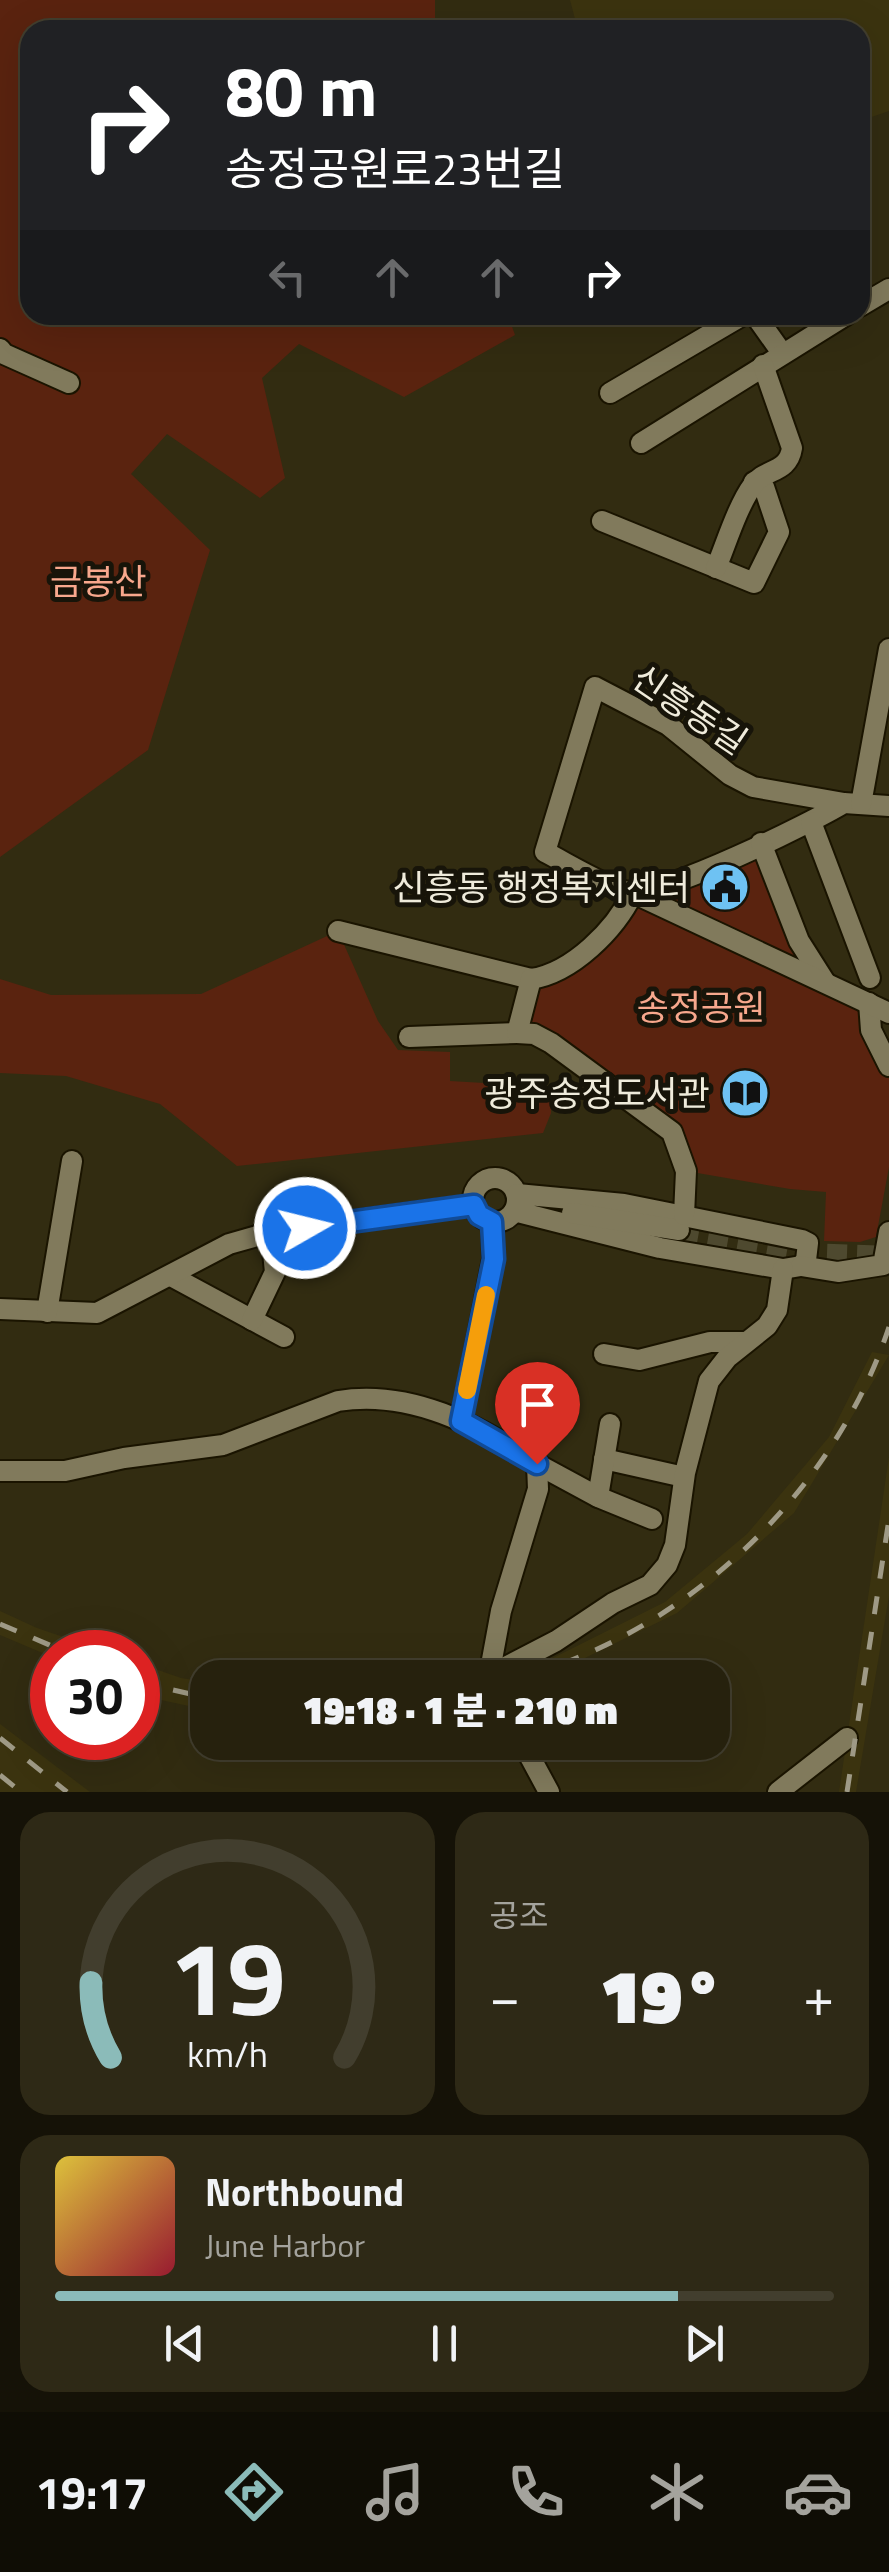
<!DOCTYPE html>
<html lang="ko">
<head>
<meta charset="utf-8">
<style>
  body { margin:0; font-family:"Titillium Web","Noto Sans KR",sans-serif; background:#2e2916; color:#f1f3f6; height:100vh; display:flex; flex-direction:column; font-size:38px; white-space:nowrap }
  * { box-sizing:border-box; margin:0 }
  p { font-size:32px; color:#a4a39d }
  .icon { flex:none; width:55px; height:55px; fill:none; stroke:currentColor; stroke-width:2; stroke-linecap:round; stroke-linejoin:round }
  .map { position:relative; height:1792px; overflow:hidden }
  .drawer { display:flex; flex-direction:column; gap:20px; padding:20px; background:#151207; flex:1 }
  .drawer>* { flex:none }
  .hud { position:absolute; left:20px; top:20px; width:850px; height:305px; border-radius:30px; box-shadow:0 10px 40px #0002,0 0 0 2px #423e2e; background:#202124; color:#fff; overflow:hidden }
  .speed { position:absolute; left:30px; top:1630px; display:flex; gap:20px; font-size:50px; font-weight:700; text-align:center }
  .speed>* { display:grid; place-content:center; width:130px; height:130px; border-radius:50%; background:#26210d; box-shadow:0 10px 40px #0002,0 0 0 2px #423e2e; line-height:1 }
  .speed .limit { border:15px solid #d22; background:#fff; color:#111 }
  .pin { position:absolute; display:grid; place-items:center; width:85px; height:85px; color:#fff; margin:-102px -42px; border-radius:50% 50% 50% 0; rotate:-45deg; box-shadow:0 0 10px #0007 }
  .pin .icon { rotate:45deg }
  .me { position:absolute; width:110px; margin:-55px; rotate:82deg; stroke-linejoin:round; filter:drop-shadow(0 0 8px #0008) }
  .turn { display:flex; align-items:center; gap:35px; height:210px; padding:0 40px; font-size:45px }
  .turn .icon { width:130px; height:130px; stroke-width:2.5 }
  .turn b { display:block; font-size:70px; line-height:85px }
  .lanes { display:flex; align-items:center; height:95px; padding:0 40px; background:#0003; justify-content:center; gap:50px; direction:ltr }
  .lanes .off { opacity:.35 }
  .big { font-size:75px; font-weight:800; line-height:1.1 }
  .drawer .widget { flex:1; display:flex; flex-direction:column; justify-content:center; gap:15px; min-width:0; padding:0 35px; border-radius:30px; background:#2e2916 }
  .drawer .dial { align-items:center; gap:0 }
  .dial svg { height:260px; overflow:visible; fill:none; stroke:#423e2e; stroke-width:7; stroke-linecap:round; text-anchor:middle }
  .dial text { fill:#f1f3f6; stroke:none }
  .song { display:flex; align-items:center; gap:30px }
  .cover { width:120px; height:120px; border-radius:15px; background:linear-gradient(135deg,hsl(50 70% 55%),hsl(350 70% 35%)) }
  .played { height:10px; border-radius:5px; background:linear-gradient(90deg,#8bbbb9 80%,#423e2e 80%) }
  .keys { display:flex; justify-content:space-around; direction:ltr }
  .heat { display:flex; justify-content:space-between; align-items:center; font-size:55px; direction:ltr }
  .drawer .tiles { flex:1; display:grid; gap:20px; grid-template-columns:1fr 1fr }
  .widget:last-child { grid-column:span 2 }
  .trip { position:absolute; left:190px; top:1660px; width:540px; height:100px; border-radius:30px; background:#26210d; box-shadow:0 10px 40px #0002,0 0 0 2px #423e2e; font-weight:800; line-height:100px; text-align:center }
  .dock { display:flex; height:160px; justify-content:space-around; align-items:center; background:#0f0d05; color:#a4a39d }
  .dock .icon { width:70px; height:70px }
  .dock .selected { color:#8bbbb9 }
  .dock b { font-size:45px; color:#f1f3f6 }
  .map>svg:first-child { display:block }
  .built { fill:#3b330f }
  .green { fill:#5a230f }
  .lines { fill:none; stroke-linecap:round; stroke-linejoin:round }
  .minor-tunnel { stroke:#4e492f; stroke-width:20; stroke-dasharray:20 10; stroke-linecap:butt }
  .minor-casing { stroke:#1a1400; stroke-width:24 }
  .minor { stroke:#817a5c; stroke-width:20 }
  .rail { stroke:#9f9a86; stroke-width:5; stroke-dasharray:18 18; stroke-linecap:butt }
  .route-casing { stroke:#114b97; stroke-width:25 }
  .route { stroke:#1a73e8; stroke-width:18 }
  .slow { stroke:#f59e0b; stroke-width:18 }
  .labels { text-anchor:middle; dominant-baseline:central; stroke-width:10; stroke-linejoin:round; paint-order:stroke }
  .park-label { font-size:35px; fill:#f8a88d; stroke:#171409 }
  .street-label { font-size:35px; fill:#efebdb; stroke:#171409 }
  .poi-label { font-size:35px; fill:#efebdb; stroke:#171409; text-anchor:end }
</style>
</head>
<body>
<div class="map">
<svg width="889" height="1792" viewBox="0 0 889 1792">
  <rect width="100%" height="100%" fill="#322c11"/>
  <g class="built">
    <polygon points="570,0 889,0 889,111 860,121 860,30 578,30"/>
    <polygon points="872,1352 889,1355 794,1513 677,1613 546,1677 502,1678 545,1662 665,1602 747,1534 829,1437"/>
    <polygon points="889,1457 889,1596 856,1792 839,1792"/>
    <polygon points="0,1611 37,1628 108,1652 52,1652 52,1657 0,1635"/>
    <polygon points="138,1663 181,1678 207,1682 207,1710 138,1695"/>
    <polygon points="0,1724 90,1792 0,1792"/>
  </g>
  <g class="green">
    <polygon points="0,0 435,0 435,30 30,30 30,315 454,315 459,326 488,315 508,315 515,335 404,397 299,344 262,378 285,478 260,498 167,434 131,474 210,550 148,750 0,857"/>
    <polygon points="761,843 826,983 869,1003 889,1066 889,1167 876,1237 860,1242 824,1241 826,1192 790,1189 686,1171 672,1132 517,1033 531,979 549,976 626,908"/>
    <polygon points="338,931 378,1021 398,1050 450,1052 450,1081 550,1087 551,1113 543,1133 237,1166 160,1104 66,1076 0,1073 0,979 51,995 201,994"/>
  </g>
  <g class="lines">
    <polyline class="minor-tunnel" points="679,1230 810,1253 889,1256"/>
    <g class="minor-casing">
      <g id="minor">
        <polyline points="860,306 889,289"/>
        <polyline points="755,315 782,353"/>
        <polyline points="0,349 4,354 69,383"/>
        <polyline points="610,393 743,315"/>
        <polyline points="641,443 846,315"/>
        <polyline points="602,521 754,583 779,532 764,487 754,482"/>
        <path d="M 716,568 C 726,544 738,505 753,485 C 765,468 788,474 792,448 L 763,365"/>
        <path d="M 844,803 C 811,823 663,896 630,892 C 610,890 565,862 545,852 L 595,687 L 668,725 L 730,775 L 753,787 L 844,803 L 889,806"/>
        <polyline points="861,804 889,649"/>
        <polyline points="811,822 870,978"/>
        <polyline points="761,843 799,941 825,982"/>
        <polyline points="338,931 531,979"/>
        <polyline points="869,1003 871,1030 889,1066"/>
        <polyline points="409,1037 517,1033"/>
        <circle cx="495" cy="1200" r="22"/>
        <polyline points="514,1211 660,1248 783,1269 801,1266 806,1260 808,1243 802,1240 624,1204 517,1194"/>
        <polyline points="572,1213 679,1230"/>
        <path d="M 684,1215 L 686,1171 L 672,1132 L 551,1043 L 534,1034 L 517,1033 L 531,979 C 572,973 615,930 633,893 L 889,1013"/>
        <polyline points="801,1266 838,1272 883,1265 889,1232"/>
        <polyline points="171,1276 284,1337"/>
        <polyline points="0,1309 97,1313 229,1244 271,1232 474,1205"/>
        <polyline points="47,1312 72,1161"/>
        <polyline points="252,1320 275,1272 271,1232"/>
        <polyline points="604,1354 639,1360 710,1342 745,1342"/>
        <polyline points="461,1421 493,1259 492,1222"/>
        <polyline points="604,1459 684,1477"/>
        <polyline points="537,1464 598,1497 652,1519"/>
        <path d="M 0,1471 L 65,1471 L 124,1458 L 223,1445 L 338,1401 C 410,1389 478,1425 537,1464 L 538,1489 L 501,1611 L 491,1665 L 502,1669"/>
        <polyline points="598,1497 610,1424"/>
        <polyline points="502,1669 556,1641 613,1603 650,1585 667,1565 675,1545 685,1473 709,1381 727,1358 767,1326 777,1310 783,1269"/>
        <polyline points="522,1742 549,1792"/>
        <polyline points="778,1792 847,1738"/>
      </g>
    </g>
    <use href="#minor" class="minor"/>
    <g class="rail">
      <polyline points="0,1624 66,1652"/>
      <path d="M 529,1678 C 554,1667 581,1657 606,1645 C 736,1582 844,1464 889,1327"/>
      <polyline points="138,1682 208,1698"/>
      <polyline points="0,1738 67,1792"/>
      <polyline points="0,1775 21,1792"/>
      <polyline points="847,1792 889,1519"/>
    </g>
  </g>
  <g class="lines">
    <g class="route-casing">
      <polyline id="route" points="305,1228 474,1205 479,1215 492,1222 494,1259 461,1421 537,1464"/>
    </g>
    <use href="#route" class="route"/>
    <polyline class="slow" points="467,1390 486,1295"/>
  </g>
  <defs>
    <g id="civic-disc" transform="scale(2.5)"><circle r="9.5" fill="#6ec2f3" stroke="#171409"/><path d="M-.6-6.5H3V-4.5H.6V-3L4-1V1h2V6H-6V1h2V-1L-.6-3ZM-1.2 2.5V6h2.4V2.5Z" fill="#111"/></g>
    <g id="library-disc" transform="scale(2.5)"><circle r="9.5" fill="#6ec2f3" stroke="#171409"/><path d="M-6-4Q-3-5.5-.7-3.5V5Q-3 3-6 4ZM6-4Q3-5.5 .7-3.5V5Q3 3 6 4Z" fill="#111"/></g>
  </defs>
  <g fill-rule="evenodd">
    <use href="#civic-disc" x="725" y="887"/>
    <use href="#library-disc" x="745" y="1093"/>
  </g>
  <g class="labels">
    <g class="park-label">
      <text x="98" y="581">금봉산</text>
      <text x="701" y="1007">송정공원</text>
    </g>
    <g class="street-label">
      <text transform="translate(690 709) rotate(34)">신흥동길</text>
    </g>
    <g class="poi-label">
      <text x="690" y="887">신흥동 행정복지센터</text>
      <text x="710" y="1093">광주송정도서관</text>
    </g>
  </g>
</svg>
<div class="speed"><div class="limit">30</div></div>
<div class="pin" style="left:537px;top:1464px;background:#d93025"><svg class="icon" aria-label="arrive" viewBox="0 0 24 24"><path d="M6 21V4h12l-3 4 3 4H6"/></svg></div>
<svg class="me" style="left:305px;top:1228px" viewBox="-20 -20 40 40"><circle r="17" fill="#1a73e8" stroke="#fff" stroke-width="3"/><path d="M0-11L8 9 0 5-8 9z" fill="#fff"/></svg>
<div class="trip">19:18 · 1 분 · 210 m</div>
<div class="hud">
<div class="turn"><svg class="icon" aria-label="right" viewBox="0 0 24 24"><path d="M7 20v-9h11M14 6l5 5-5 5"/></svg><div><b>80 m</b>송정공원로23번길</div></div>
<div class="lanes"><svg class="icon off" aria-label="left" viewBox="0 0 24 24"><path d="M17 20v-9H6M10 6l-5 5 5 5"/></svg><svg class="icon off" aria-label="ahead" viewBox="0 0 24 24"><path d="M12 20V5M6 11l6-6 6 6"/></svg><svg class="icon off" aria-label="ahead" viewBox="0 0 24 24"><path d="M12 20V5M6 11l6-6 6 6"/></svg><svg class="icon" aria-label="right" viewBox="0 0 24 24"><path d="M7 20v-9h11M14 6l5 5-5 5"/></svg></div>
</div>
</div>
<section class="drawer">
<div class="tiles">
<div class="widget dial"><svg viewBox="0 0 100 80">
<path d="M14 69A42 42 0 1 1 86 69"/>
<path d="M14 69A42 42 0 0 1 8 46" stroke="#8bbbb9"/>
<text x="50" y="56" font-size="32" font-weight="700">19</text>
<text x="50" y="72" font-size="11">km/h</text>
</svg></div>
<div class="widget"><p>공조</p>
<div class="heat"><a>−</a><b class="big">19°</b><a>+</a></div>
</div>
<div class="widget">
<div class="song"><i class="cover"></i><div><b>Northbound</b><p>June Harbor</p></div></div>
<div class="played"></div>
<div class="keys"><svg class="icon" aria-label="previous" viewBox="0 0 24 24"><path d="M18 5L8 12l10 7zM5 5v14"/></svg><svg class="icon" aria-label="pause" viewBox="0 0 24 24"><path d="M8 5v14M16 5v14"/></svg><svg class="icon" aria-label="next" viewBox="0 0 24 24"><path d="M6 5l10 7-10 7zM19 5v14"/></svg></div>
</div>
</div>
</section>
<nav class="dock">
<b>19:17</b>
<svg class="icon selected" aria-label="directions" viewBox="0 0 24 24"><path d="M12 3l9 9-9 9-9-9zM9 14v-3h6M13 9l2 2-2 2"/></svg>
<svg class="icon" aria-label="music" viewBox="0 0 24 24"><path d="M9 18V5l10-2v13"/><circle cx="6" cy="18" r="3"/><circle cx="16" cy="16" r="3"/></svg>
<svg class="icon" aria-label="phone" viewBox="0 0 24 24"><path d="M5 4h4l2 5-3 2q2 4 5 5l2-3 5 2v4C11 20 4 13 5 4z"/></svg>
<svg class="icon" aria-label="climate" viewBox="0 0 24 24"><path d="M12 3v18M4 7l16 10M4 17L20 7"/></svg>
<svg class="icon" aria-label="car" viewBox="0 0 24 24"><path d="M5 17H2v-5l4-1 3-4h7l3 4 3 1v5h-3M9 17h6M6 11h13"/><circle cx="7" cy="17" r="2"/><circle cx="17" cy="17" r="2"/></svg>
</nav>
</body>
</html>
